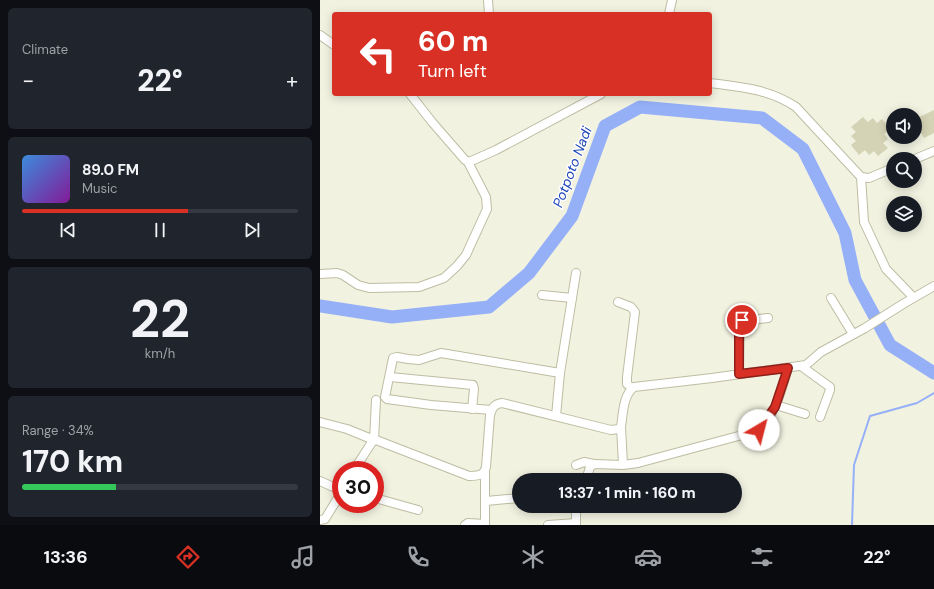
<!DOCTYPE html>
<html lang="en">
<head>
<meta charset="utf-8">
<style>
  body { margin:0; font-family:"DM Sans",sans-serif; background:#20242c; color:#f1f3f6; height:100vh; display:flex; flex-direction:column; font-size:15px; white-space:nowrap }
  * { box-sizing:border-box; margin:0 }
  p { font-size:13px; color:#9ea1a6 }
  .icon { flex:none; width:22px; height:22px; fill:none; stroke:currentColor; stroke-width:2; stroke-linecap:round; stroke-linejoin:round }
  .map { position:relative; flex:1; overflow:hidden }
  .drawer { display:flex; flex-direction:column; gap:8px; padding:8px; background:#0d0f14; width:320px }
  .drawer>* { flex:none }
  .hud { position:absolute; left:12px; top:12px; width:380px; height:84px; border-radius:4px; box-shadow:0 2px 10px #0003; background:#d93025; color:#fff; overflow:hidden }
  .buttons { position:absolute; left:566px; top:108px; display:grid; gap:8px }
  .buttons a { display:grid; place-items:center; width:36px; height:36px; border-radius:50%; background:#171b24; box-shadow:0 2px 10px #0003; font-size:20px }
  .speed { position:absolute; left:12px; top:461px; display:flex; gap:8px; font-size:20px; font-weight:700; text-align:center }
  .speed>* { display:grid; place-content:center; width:52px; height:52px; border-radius:50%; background:#171b24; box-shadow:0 2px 10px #0003; line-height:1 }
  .speed .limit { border:6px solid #d22; background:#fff; color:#111 }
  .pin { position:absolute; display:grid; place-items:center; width:34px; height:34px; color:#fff; margin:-17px; border:2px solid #fff; border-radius:50%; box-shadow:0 1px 4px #0007 }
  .me { position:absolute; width:44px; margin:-22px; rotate:37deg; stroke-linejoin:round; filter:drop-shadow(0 0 3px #0008) }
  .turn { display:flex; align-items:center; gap:14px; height:84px; padding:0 20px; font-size:18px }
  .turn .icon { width:52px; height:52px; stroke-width:2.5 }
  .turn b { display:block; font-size:28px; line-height:34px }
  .big { font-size:30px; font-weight:800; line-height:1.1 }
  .drawer .card { flex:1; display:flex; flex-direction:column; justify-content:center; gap:6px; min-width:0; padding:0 14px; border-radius:6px; background:#20242c }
  .drawer .dial { align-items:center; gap:0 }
  .dial b { font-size:52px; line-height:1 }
  .song { display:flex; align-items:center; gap:12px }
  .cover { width:48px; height:48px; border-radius:6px; background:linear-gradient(135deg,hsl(210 70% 55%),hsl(290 70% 35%)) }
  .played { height:4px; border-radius:2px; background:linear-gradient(90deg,#d93025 60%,#363941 60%) }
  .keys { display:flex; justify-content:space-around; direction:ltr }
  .heat { display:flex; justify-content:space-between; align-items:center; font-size:22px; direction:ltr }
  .charge { height:6px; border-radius:3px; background:linear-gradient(90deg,#34c759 34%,#363941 0) }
  .trip { position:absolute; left:192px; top:473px; width:230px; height:40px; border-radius:20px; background:#171b24; box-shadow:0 2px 10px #0003; font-weight:800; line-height:40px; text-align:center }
  .tab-bar { display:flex; height:64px; justify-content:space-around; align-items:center; background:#090b0e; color:#9ea1a6 }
  .tab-bar .icon { width:28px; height:28px }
  .tab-bar .selected { color:#d93025 }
  .tab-bar b { font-size:18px; color:#f1f3f6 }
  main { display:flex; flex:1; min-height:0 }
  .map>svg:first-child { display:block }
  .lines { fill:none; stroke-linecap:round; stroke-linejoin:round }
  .stream { stroke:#95b0f7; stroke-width:2 }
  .river { stroke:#95b0f7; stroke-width:13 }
  .building { fill:#d4d3b5 }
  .street-casing { stroke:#bebda3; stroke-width:10 }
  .street { stroke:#fff; stroke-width:8 }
  .route-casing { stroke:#8d1f18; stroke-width:10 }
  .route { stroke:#d93025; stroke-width:7 }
  .labels { text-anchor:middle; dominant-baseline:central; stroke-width:3; stroke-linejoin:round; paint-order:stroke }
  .water-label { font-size:14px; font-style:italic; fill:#2148b9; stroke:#fff }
</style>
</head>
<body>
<main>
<section class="drawer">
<div class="card"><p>Climate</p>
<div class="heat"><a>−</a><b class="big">22°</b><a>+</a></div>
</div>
<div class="card">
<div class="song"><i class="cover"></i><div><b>89.0 FM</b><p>Music</p></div></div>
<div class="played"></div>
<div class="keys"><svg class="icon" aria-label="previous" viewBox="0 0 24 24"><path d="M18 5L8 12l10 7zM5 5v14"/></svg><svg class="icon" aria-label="pause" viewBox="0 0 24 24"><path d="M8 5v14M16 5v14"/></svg><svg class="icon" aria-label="next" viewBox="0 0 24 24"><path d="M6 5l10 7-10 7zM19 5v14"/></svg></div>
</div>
<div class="card dial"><b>22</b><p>km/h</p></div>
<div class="card"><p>Range · 34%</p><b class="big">170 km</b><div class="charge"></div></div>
</section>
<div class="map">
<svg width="614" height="525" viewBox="0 0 614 525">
  <rect width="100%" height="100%" fill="#f2f2e1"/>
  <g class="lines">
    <polyline class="stream" points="532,525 534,465 550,416 597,403 614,393"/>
    <polyline class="river" points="0,306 72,317 169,307 209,273 252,216 285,126 320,107 442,118 483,149 525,233 535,280 570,345 614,373"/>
  </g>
  <g class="building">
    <polygon points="614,110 614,133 604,138 601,133 595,136 595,119"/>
    <polygon points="543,117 548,122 553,118 557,123 562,119 570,129 564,134 568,139 563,143 568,148 558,156 554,151 549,155 545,150 539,155 531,145 536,141 531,136 536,132 531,127"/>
  </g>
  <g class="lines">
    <g class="street-casing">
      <g id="street">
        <polyline points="168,0 169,14"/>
        <polyline points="349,14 352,0"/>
        <polyline points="0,35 14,45"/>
        <path d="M 390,83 C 421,87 449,89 476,107 L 541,177 L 549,178 L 573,168"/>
        <polyline points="90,94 112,122 145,160 149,162 176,150 281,94"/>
        <polyline points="595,159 614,151"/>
        <polyline points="541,177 544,222 566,269 593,297"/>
        <polyline points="0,274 17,273 23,275 38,285 49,288 99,287 124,278 137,266 146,255 167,209 166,197 148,162"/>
        <polyline points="222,295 252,298"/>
        <polyline points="511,298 533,334"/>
        <polyline points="298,302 311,307 315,312 307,377 307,384 312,388"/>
        <polyline points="481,366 510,387 510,390 500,417"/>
        <polyline points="419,374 420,321 448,318"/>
        <polyline points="70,377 153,385 154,389 152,409"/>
        <polyline points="456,405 485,414"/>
        <polyline points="171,410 111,405 67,399 65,397 73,358 77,357 88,359 99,360 121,353 240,373"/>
        <polyline points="236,416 240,373 256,273"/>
        <polyline points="0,422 27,429 54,440 56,400"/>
        <polyline points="301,427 303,465"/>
        <polyline points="256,465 264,462 274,464"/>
        <path d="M 34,470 L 52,442 L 56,440 L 149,476 C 156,476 164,476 166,467 L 170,415 C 172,408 174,404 182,403 L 291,430 L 299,429 L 301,427 C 303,414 303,395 314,387 L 392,378 L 486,365 L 501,352 L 545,328 L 583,304 L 614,286"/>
        <polyline points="165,472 165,525"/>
        <path d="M 266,480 L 270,467 L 274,464 L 303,465 L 318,463 L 437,431 C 456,416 461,390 468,368"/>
        <polyline points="0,481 11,486 21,488"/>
        <polyline points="55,498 98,510"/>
        <polyline points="166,501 199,498"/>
        <polyline points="0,520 5,519 21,493"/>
        <polyline points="145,525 148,523 165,524"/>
        <polyline points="228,525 256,523"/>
        <polyline points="256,525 256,506"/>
      </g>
    </g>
    <use href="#street" class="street"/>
  </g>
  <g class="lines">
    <g class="route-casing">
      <polyline id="route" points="422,320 419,323 419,374 468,368 455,407 439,430"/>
    </g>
    <use href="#route" class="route"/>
  </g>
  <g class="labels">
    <g class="water-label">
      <text transform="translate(252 167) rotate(-69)">Potpoto Nadi</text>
    </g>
  </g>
</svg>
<div class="buttons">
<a><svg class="icon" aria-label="sound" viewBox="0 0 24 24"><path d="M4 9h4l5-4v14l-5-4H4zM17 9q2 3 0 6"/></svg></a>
<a><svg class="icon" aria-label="search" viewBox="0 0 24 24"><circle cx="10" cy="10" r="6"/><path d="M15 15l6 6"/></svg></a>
<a><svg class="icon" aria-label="layers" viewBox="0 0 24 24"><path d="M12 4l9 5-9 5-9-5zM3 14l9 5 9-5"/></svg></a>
</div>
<div class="speed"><div class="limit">30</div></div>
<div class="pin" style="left:422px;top:320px;background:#d93025"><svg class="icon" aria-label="arrive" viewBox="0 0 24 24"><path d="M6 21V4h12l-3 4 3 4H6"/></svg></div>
<svg class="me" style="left:439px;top:430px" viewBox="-20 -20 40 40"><circle r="19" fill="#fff"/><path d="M0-13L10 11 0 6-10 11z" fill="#d93025"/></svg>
<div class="trip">13:37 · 1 min · 160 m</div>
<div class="hud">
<div class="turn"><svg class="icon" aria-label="left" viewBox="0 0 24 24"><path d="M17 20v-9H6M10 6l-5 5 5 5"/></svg><div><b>60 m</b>Turn left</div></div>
</div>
</div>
</main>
<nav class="tab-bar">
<b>13:36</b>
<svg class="icon selected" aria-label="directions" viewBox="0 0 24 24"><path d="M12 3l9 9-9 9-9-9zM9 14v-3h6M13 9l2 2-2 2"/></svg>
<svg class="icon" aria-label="music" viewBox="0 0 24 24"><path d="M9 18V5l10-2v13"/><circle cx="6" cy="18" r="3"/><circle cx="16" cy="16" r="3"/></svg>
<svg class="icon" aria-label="phone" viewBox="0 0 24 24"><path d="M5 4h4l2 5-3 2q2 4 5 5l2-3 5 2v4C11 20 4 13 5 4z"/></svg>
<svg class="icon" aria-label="climate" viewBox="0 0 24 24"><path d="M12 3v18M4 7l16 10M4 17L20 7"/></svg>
<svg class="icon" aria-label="car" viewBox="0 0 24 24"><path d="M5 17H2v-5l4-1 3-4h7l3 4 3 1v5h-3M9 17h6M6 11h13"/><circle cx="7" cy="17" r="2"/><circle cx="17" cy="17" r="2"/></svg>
<svg class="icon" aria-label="filters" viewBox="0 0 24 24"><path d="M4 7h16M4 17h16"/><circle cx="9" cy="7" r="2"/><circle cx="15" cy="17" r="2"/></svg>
<b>22°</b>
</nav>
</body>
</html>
